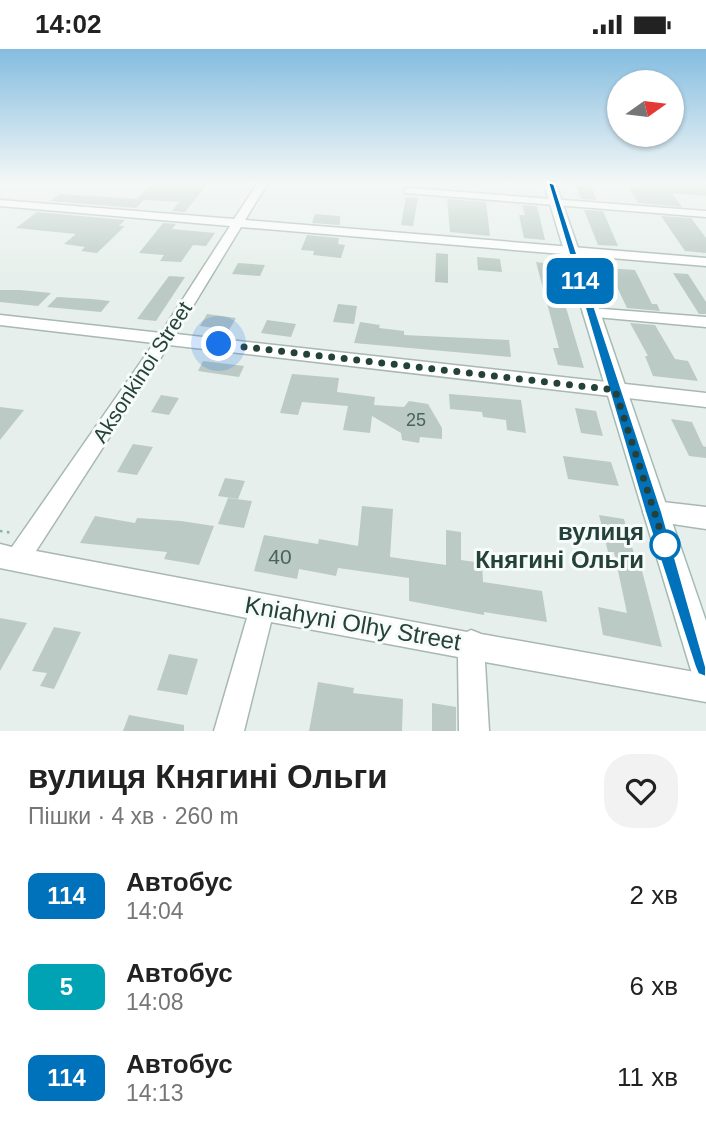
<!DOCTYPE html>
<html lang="uk">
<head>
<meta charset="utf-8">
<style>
  :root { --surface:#fff; --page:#f2f2f2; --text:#222; --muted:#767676 }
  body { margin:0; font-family:Arial,sans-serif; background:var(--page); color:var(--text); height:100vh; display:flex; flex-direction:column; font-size:26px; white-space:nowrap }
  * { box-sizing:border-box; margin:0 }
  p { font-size:23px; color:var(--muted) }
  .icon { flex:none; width:38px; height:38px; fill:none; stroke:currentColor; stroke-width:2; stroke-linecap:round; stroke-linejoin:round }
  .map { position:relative; height:682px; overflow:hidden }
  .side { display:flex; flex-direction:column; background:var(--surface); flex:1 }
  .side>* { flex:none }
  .badge { padding:0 14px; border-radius:10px; font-size:24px; line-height:46px }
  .needle { width:46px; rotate:76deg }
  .controls { position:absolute; left:607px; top:21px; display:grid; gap:14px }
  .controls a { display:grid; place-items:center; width:77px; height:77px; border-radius:50%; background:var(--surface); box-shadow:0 2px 5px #0004; font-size:35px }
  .you { position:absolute; width:35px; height:35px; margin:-18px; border:5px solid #fff; border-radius:50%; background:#1a73e8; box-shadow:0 0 0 10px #1a73e833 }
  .map>.badge { position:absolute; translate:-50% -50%; box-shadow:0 0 0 4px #fff }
  .round { display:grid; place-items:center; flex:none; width:74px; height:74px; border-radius:28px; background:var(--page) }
  .head { display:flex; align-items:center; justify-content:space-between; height:119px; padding:0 28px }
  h1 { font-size:33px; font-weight:800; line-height:52px }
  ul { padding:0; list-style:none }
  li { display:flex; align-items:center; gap:21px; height:91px; padding:0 28px }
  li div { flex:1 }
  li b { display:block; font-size:26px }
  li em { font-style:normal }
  li .badge { min-width:77px; font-weight:700; text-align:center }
  .status { display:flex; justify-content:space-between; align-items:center; height:49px; padding:0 35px; background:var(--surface); direction:ltr }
  .status svg { height:19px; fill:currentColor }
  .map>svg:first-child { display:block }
</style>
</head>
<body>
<div class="status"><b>14:02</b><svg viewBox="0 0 49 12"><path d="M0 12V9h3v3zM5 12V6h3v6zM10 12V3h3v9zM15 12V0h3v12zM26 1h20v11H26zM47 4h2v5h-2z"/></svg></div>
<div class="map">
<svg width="706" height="682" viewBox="0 0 706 682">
  <rect width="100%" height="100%" fill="#e6efeb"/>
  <path fill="#bbcac4" d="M151 135H207L185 163 172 162 179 153 144 151 136 159 50 152 60 145 137 150Z
    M645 135H665L669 140V135H706V147L672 144 682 158 638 154 628 138H648Z
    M575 136 591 137 597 151 581 150Z
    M406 148 418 149 413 177 401 176Z
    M447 150 486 153 490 187 450 183Z
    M522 156 537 157 545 191 524 189 519 166H525Z
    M584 161 603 162 618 197 598 196Z
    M37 163 125 171 119 177H125L97 204 81 202 85 198 64 195 76 185 16 179Z
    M315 165 340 167V176L312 174Z
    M661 167 691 169 706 189V204L685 202Z
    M163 174 176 175 172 180 215 184 206 197 193 196 181 213 160 212 164 206 139 204Z
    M307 186 339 189 338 195 345 196 341 209 313 206 314 202 301 201Z
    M436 204 448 205V234L435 233Z
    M477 208 500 210 502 223 478 221Z
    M536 213 553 215 584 319 558 316 553 299H559Z
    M238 214 265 216 260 227 232 225Z
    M608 219 635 221 652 255H657L660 262 627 259Z
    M673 224 688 225 706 253V265H699Z
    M169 227 185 228 156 272 137 270Z
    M0 241H20L51 244 38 257 0 253Z
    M57 248 92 250 110 252 101 263 47 258Z
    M338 255 357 257 354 275 333 273Z
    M207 265 236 269 229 281 200 277Z
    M267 271 296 275 291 288 261 284Z
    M360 273 380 276 379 279 404 282V286L509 291 511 308 354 294Z
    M630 274 655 276 675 310 688 312 698 332 653 327 645 307H648Z
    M203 312 244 317 239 328 198 322Z
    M292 325 339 329 337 343 375 348 374 356 404 358 409 352 428 355 442 379V390L420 388 419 394 402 391 401 384 372 367 370 384 343 381 348 357 302 353 298 366 280 364Z
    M449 345 521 351 526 384 507 381 506 371 483 368 482 363 450 360Z
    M161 346 179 349 169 366 151 363Z
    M0 358 24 361 0 391Z
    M575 359 596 362 603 387 581 384Z
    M671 370 692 373 703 397 706 398V409L689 407Z
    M133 395 153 398 137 426 117 423Z
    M563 407 611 413 619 437 568 430Z
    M225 429 245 432 238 450 218 447Z
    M228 449 252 452 244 479 218 475Z
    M362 457 393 460 390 508 446 516V481L461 483V511L482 514 483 533 542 542 547 573 484 563V566L409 552V529L338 519 336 527 299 520 297 530 254 522 264 486 318 495 319 490 358 497Z
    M599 466 624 470 639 522H642L662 598 603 586 598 558 627 564 614 503H608Z
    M95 467 135 474 137 469 181 472 214 477 199 516 164 510 167 503 80 494Z
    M0 569 27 574 0 622Z
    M54 578 81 583 54 640 40 637 47 624 32 622Z
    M169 605 198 610 187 646 157 641Z
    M318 633 354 639 353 644 403 650 402 682H309Z
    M432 654 456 658V682H432Z
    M129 666 184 676V682H123Z"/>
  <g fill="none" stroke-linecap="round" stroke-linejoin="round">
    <g stroke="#a8b8b2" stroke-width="3">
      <path id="street" d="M257 135H267L245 171 706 209V217L241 178 176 285 706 344V358L169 296 36 502 467 583 471 581 481 585 706 625V653L485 613 489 682H459L458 608 271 573 244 682H214L247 569 0 519V495L12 498 154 294 0 276V266L161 284 230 177 0 157V151L234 170Z
        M409 139 706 162V168L405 144V140Z
        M590 259 706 268V278L585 267 583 264 585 261Z
        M654 452 706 458V480L646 471 643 463 646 455Z"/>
    </g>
    <g stroke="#a4bbb3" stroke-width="3">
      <path id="secondary" d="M544 135H556L706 572V634L694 630 690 618Z"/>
    </g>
    <path stroke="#86b3a5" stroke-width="2.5" stroke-dasharray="2.5 4.5" stroke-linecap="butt" d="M0 482 13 484"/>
    <use href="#street" fill="#fff" fill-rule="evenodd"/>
    <use href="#secondary" fill="#fff" fill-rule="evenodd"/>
  </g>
  <linearGradient id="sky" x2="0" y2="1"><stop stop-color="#84bce0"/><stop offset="0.58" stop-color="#f4f8f6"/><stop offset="1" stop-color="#f4f8f6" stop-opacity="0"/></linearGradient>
  <rect width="706" height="231" fill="url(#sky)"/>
  <path fill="#0072bc" stroke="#fff" stroke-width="2" d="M548 133 554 135 662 463 706 618V628L698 625 695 618 645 463Z"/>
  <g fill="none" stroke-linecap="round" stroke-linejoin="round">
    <path stroke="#24423a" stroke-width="7" stroke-dasharray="0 12.6" d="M219 295 615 341 665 496"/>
  </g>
  <circle fill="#fff" stroke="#0072bc" stroke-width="3.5" cx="665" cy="496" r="14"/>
  <g text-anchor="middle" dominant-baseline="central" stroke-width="6" stroke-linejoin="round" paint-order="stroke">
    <g font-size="18" fill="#4a645c">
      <text x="416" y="371">25</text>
    </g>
    <g font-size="21" fill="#24423a" stroke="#f7fbf9">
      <text transform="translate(142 323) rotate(-57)">Aksonkinoi Street</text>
    </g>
    <g font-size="21" fill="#4a645c">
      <text x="280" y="507">40</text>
    </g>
    <g font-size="24" font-weight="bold" fill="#24423a" stroke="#f7fbf9" text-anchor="end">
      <text x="644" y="482">вулиця<tspan x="644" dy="28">Княгині Ольги</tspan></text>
    </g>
    <g font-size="24" fill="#24423a" stroke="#f7fbf9">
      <text transform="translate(353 574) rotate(10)">Kniahyni Olhy Street</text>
    </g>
  </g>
</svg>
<div class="controls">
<a><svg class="needle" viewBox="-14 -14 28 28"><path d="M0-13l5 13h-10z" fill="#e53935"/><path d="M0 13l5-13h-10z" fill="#767676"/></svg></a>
</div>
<div class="you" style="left:219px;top:295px"></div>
<b class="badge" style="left:580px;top:232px;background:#0072bc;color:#fff">114</b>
</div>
<section class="side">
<div class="head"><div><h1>вулиця Княгині Ольги</h1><p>Пішки · 4 хв · 260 m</p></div><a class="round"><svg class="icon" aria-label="heart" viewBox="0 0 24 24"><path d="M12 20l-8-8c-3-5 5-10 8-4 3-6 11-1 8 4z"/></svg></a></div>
<ul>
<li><span class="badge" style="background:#0072bc;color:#fff">114</span><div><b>Автобус</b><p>14:04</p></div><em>2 хв</em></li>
<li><span class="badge" style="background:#00a3b4;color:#fff">5</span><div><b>Автобус</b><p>14:08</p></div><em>6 хв</em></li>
<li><span class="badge" style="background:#0072bc;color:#fff">114</span><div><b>Автобус</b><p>14:13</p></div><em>11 хв</em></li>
</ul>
</section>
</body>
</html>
